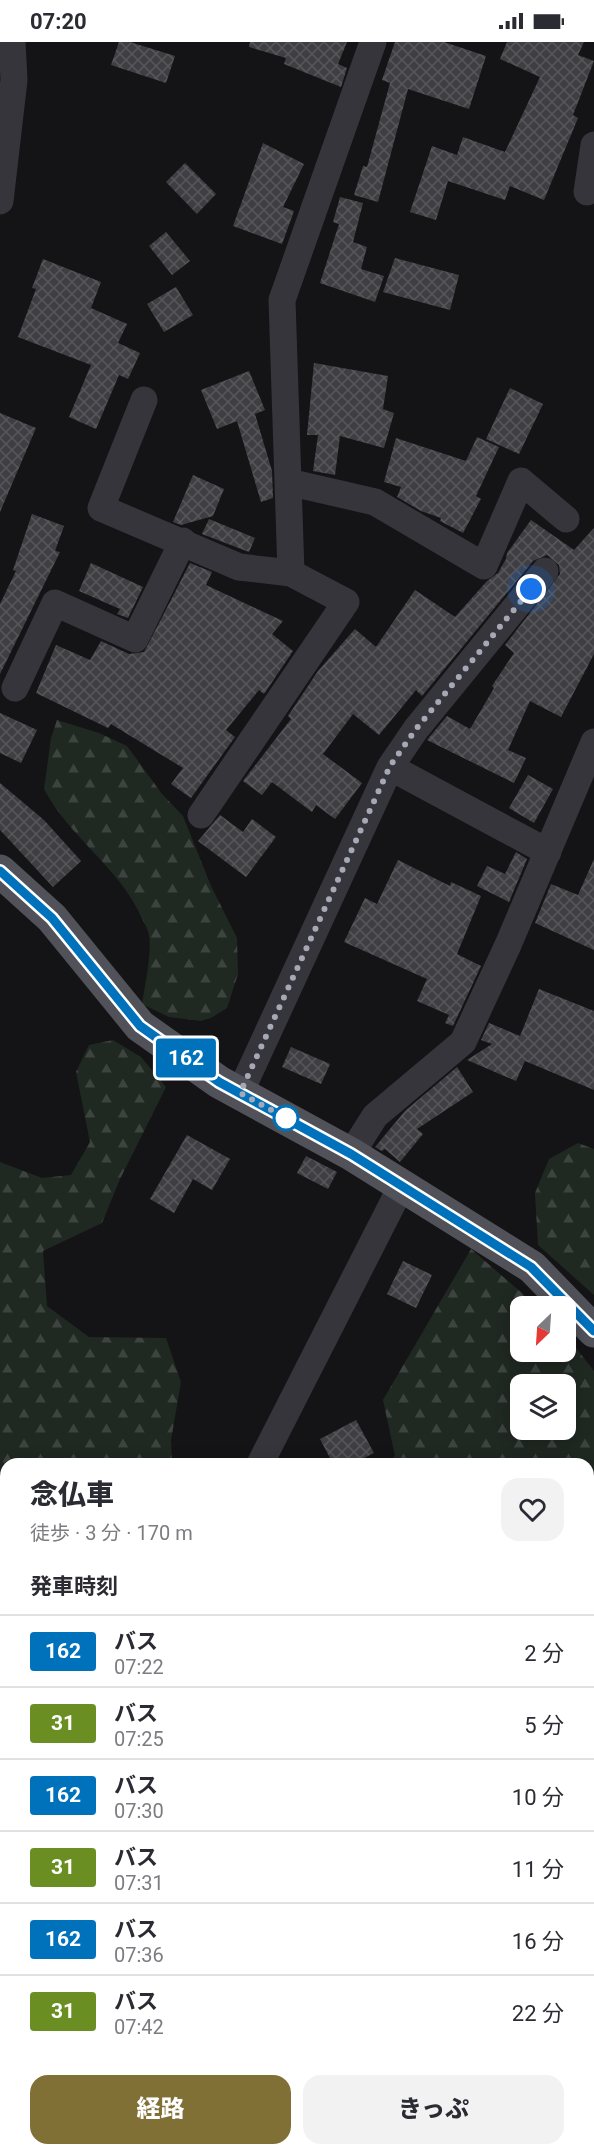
<!DOCTYPE html>
<html lang="ja">
<head>
<meta charset="utf-8">
<style>
  :root { --surface:#fff; --page:#f2f2f3; --text:#2b2b33; --muted:#7c7c81; --line:#e1e1e2; --accent:#817035 }
  body { margin:0; font-family:Roboto,"Noto Sans JP",sans-serif; background:var(--page); color:var(--text); height:100vh; display:flex; flex-direction:column; font-size:22px; white-space:nowrap }
  * { box-sizing:border-box; margin:0 }
  p { font-size:20px; color:var(--muted) }
  .icon { flex:none; width:33px; height:33px; fill:none; stroke:currentColor; stroke-width:2; stroke-linecap:round; stroke-linejoin:round }
  .map { position:relative; flex:1; overflow:hidden }
  .details { position:absolute; left:0px; top:1416px; width:594px; height:698px; display:flex; flex-direction:column; background:var(--surface); border-radius:18px 18px 0 0; box-shadow:0 3px 15px #0003 }
  .details>* { flex:none }
  .badge { padding:0 12px; border-radius:4px; font-size:21px; line-height:39px }
  .needle { width:39px; rotate:205deg }
  .controls { position:absolute; left:510px; top:1254px; display:grid; gap:12px }
  .controls a { display:grid; place-items:center; width:66px; height:66px; border-radius:12px; background:var(--surface); box-shadow:0 3px 15px #0003; font-size:30px }
  .you { position:absolute; width:30px; height:30px; margin:-15px; border:4px solid #fff; border-radius:50%; background:#1a73e8; box-shadow:0 0 0 9px #1a73e833 }
  .map>.badge { position:absolute; translate:-50% -50%; box-shadow:0 0 0 3px #fff }
  h2 { padding:0 30px; font-size:22px; line-height:54px }
  .round { display:grid; place-items:center; flex:none; width:63px; height:63px; border-radius:18px; background:var(--page) }
  .overview { display:flex; align-items:center; justify-content:space-between; height:102px; padding:0 30px }
  h1 { font-size:28px; font-weight:800; line-height:45px }
  .primary-button { display:flex; gap:12px; margin-top:auto; padding:12px 30px }
  .primary-button a { flex:1; height:69px; border-radius:18px; background:var(--accent); color:#fff; font-size:24px; font-weight:800; line-height:69px; text-align:center }
  .primary-button a+a { background:var(--page); color:var(--text) }
  ul { padding:0; list-style:none }
  li { display:flex; align-items:center; gap:18px; height:72px; padding:0 30px; border-top:2px solid var(--line) }
  li div { flex:1 }
  li b { display:block; font-size:22px }
  li em { font-style:normal }
  li .badge { min-width:66px; font-weight:700; text-align:center }
  .status { display:flex; justify-content:space-between; align-items:center; height:42px; padding:0 30px; background:var(--surface); direction:ltr }
  .status svg { height:16px; fill:currentColor }
  .map>svg:first-child { display:block }
</style>
</head>
<body>
<div class="status"><b>07:20</b><svg viewBox="0 0 49 12"><path d="M0 12V9h3v3zM5 12V6h3v6zM10 12V3h3v9zM15 12V0h3v12zM26 1h20v11H26zM47 4h2v5h-2z"/></svg></div>
<div class="map">
<svg width="594" height="2113" viewBox="0 0 594 2113">
  <defs>
    <pattern id="forest-firs" width="22" height="20" patternUnits="userSpaceOnUse" patternTransform="scale(1.5)"><rect width="22" height="20" fill="#202822"/><path d="M5 1l3.5 6h-7zM16 11l3.5 6h-7z" fill="#3d4440"/></pattern>
    <pattern id="building-cross-hatch" width="8" height="8" patternUnits="userSpaceOnUse" patternTransform="scale(1.5)"><rect width="8" height="8" fill="#3f3e43"/><path d="M0 0l8 8M0 8l8-8" fill="none" stroke="#58575c"/></pattern>
  </defs>
  <rect width="100%" height="100%" fill="#141416"/>
  <path fill="url(#forest-firs)" fill-rule="evenodd" d="M57 678 99 691 127 704 162 752 183 774 211 844 237 896 238 932 227 966 211 976 201 979 169 975 142 962C145 943 152 911 149 893 148 887 144 881 142 876 119 825 69 795 44 747L51 696Z
    M113 998 141 1015 166 1045 120 1137 102 1181 43 1209 47 1264 89 1295 166 1296 181 1340 171 1398 172 1422H6V1840H0V1120L42 1136 71 1133 90 1100 76 1030 89 1003Z
    M578 1101 594 1107V1253L538 1203 535 1151 549 1117Z
    M471 1207 537 1264H520V1310H566V1293L594 1329V1578L588 1579V1422H385L395 1414 383 1358ZM520 1342H566V1388H520Z
    M588 1597 594 1622V1738L588 1739Z
    M588 1920 594 1921V2113H492L493 2108H588Z
    M0 1962H6V2108H157L162 2113H0Z"/>
  <path fill="url(#building-cross-hatch)" d="M119 0H130L175 14 166 41 111 23Z
    M250 0H347L338 22 347 26 341 45 284 22 286 16 249 5Z
    M395 0H444L486 14 469 67 408 47 378 160 354 153 363 124 367 125 390 41 382 38Z
    M507 0H584L578 13 594 19 573 73 578 76 544 158 510 144 505 158 448 139 436 178 410 170 432 104 457 113 463 95 505 110 540 35 500 17Z
    M263 101 304 122 283 165 294 169 282 202 233 184Z
    M185 121 216 152 197 172 166 140Z
    M340 155 363 161 353 200 367 205 361 227 384 234 375 260 320 241 339 182 333 180Z
    M166 190 190 219 172 233 149 204Z
    M395 216 459 233 450 268 383 250Z
    M43 217 101 240 91 266 127 282 118 301 140 311 128 337 119 333 96 387 69 375 91 323 18 295 36 247 32 246Z
    M176 245 193 273 164 290 147 262Z
    M314 321 388 334 383 367 394 371 384 406 340 394 335 433 313 429 318 393H307Z
    M249 329 265 368 255 372 272 429 273 456 261 460 237 379 217 387 201 348Z
    M510 346 543 362 519 412 486 397Z
    M0 371 36 386 0 470Z
    M477 395 499 405 476 454 481 457 463 491 440 479 441 476 421 469 397 455 401 445 384 440 396 396 466 419Z
    M193 433 224 447 213 474 181 483 173 480Z
    M32 472 64 484 55 509 60 510 0 632V562L16 529 13 528Z
    M209 477 255 496 249 510 202 492Z
    M531 478 574 508 594 486V612L561 675 530 659 508 708 526 716 514 741 427 698 447 674 470 687 494 646 492 644 514 611 505 603 560 532 559 523 547 513 533 519 422 654 416 648 379 693 353 672 323 712 362 741 335 777 316 763 312 770 272 740 262 753 243 739 291 677 288 674 318 629 355 587 376 605 415 548 455 575 487 539 498 531 506 517 507 511Z
    M91 521 143 545 128 576 117 572 120 567 79 549Z
    M190 521 212 530 206 543 283 579 272 592 293 609 264 652 259 648 226 688 235 695 191 756 171 742 183 726 111 682 108 686 36 651 56 603 90 618 101 599 129 612 144 610Z
    M0 671 37 688 21 721 0 711Z
    M528 733 553 747 534 781 509 766Z
    M0 741 44 778 81 819 53 845 0 788Z
    M220 773 243 790 252 777 276 795 246 835 198 799Z
    M516 810 527 817 509 860 477 844 487 824 505 832Z
    M594 817V908L535 881 551 842 578 853Z
    M398 818 450 844 451 840 481 854 457 912 481 924 453 984 445 981 449 973 417 959 427 937 344 900 365 856 377 862Z
    M539 947 594 969V1048L525 1019 516 1039 467 1018 492 1002 481 998 489 981 520 994Z
    M291 1005 330 1022 321 1042 282 1025Z
    M457 1025 473 1050 417 1087 423 1092 400 1120 385 1107 382 1109 375 1105 405 1069Z
    M187 1093 230 1117 212 1148 193 1137 174 1171 150 1157Z
    M306 1114 337 1130 328 1147 297 1131Z
    M403 1219 432 1233 416 1266 387 1252Z
    M356 1378 374 1411 352 1422H333L320 1397Z"/>
  <g fill="none" stroke-linecap="round" stroke-linejoin="round">
    <path stroke="#35353b" stroke-width="27" d="M587 150 594 103
      M0 159 14 38 12 0
      M144 358 101 466 239 525 291 531
      M288 440 375 460 484 524 521 439 566 477
      M15 646 55 561 135 597 183 499
      M390 725 416 687 545 529
      M201 773 346 560 291 531 282 258 373 0
      M240 1051 390 725 548 810
      M351 1112 375 1074 463 1000 508 903 594 700
      M260 1422 402 1143
      M0 1931H6
      M304 2108 324 2113
      M408 2113 409 2108"/>
    <path stroke="#515259" stroke-width="33" d="M0 829 52 876 140 984 219 1040 351 1112 532 1225 594 1289"/>
    <path stroke="#62636b" stroke-width="33" d="M588 1793H594
      M0 1880H6"/>
  </g>
  <g fill="none" stroke-linecap="round" stroke-linejoin="round">
    <g stroke="#fff" stroke-width="14">
      <path id="line" d="M0 829 52 876 140 984 219 1040 351 1112 531 1225 594 1289"/>
    </g>
    <use href="#line" stroke="#0072bc" stroke-width="9"/>
    <path stroke="#a6a9b5" stroke-width="6" stroke-dasharray="0 10.8" d="M286 1076 288 1077 240 1051 370 768 390 724 416 687 531 547"/>
  </g>
  <circle fill="#fff" stroke="#0072bc" stroke-width="3" cx="286" cy="1076" r="12"/>
</svg>
<div class="controls">
<a><svg class="needle" viewBox="-14 -14 28 28"><path d="M0-13l5 13h-10z" fill="#e53935"/><path d="M0 13l5-13h-10z" fill="#7c7c81"/></svg></a>
<a><svg class="icon" aria-label="layers" viewBox="0 0 24 24"><path d="M12 4l9 5-9 5-9-5zM3 14l9 5 9-5"/></svg></a>
</div>
<div class="you" style="left:531px;top:547px"></div>
<b class="badge" style="left:186px;top:1016px;background:#0072bc;color:#fff">162</b>
<section class="details">
<div class="overview"><div><h1>念仏車</h1><p>徒歩 · 3 分 · 170 m</p></div><a class="round"><svg class="icon" aria-label="heart" viewBox="0 0 24 24"><path d="M12 20l-8-8c-3-5 5-10 8-4 3-6 11-1 8 4z"/></svg></a></div>
<h2>発車時刻</h2>
<ul>
<li><span class="badge" style="background:#0072bc;color:#fff">162</span><div><b>バス</b><p>07:22</p></div><em>2 分</em></li>
<li><span class="badge" style="background:#6b8e23;color:#fff">31</span><div><b>バス</b><p>07:25</p></div><em>5 分</em></li>
<li><span class="badge" style="background:#0072bc;color:#fff">162</span><div><b>バス</b><p>07:30</p></div><em>10 分</em></li>
<li><span class="badge" style="background:#6b8e23;color:#fff">31</span><div><b>バス</b><p>07:31</p></div><em>11 分</em></li>
<li><span class="badge" style="background:#0072bc;color:#fff">162</span><div><b>バス</b><p>07:36</p></div><em>16 分</em></li>
<li><span class="badge" style="background:#6b8e23;color:#fff">31</span><div><b>バス</b><p>07:42</p></div><em>22 分</em></li>
</ul>
<div class="primary-button"><a>経路</a><a>きっぷ</a></div>
</section>
</div>
</body>
</html>
